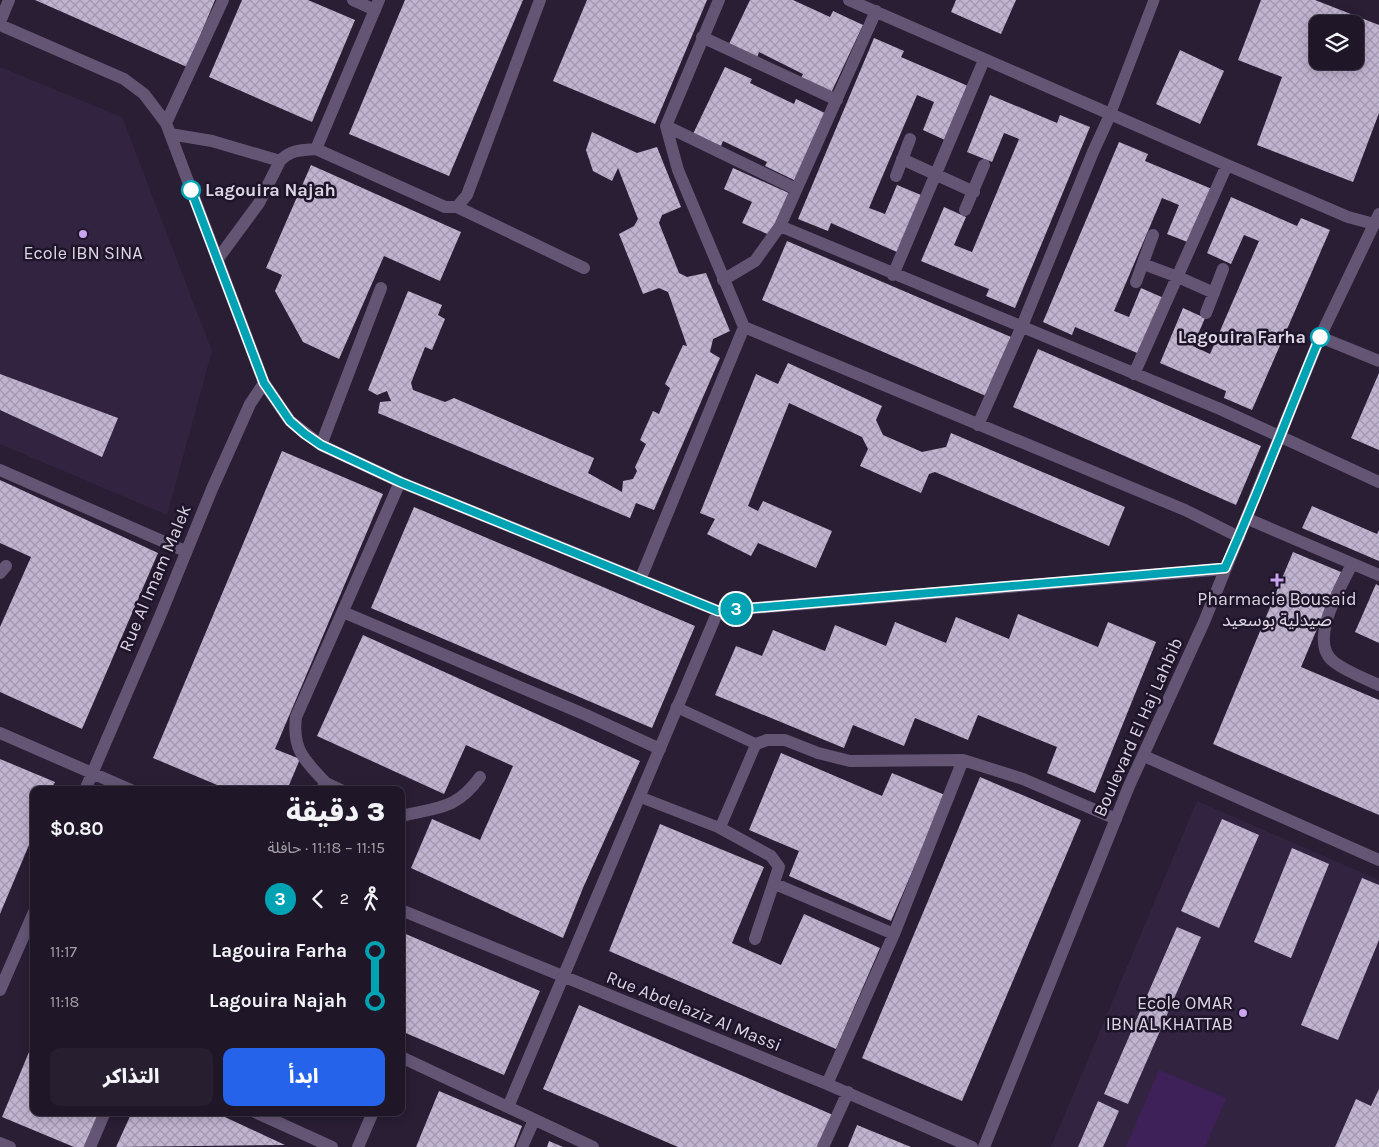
<!DOCTYPE html>
<html lang="ar">
<head>
<meta charset="utf-8">
<style>
  :root { --surface:#1f1627; --page:#271f2f; --text:#f1f3f6; --muted:#a19fa7; --line:#3c3544; --accent:#2563eb }
  body { margin:0; font-family:Karla,"Noto Sans Arabic",sans-serif; background:var(--page); color:var(--text); direction:rtl; height:100vh; display:flex; flex-direction:column; font-size:19px; white-space:nowrap }
  * { box-sizing:border-box; margin:0 }
  p { font-size:16px; color:var(--muted) }
  .icon { flex:none; width:28px; height:28px; fill:none; stroke:currentColor; stroke-width:2; stroke-linecap:round; stroke-linejoin:round }
  .map { position:relative; flex:1; overflow:hidden; direction:ltr }
  .drawer { position:absolute; left:30px; top:786px; width:375px; height:330px; display:flex; flex-direction:column; background:var(--surface); border-radius:10px; box-shadow:0 2px 12px #0003,0 0 0 1px var(--line); direction:rtl }
  .drawer>* { flex:none }
  .badge { padding:0 10px; border-radius:16px; font-size:18px; line-height:32px }
  .buttons { position:absolute; left:1309px; top:15px; display:grid; gap:10px }
  .buttons a { display:grid; place-items:center; width:55px; height:55px; border-radius:10px; background:var(--surface); box-shadow:0 2px 12px #0003,0 0 0 1px var(--line); font-size:25px }
  .map>.badge { position:absolute; translate:-50% -50%; box-shadow:0 0 0 2px #fff }
  .legs { display:flex; align-items:center; gap:8px; height:55px; padding:0 20px; font-size:16px }
  .legs p { margin-inline-start:auto }
  .summary { display:flex; align-items:center; justify-content:space-between; height:85px; padding:0 20px }
  h1 { font-size:28px; font-weight:800; line-height:38px }
  .primary-button { display:flex; gap:10px; margin-top:auto; padding:10px 20px }
  .primary-button a { flex:1; height:58px; border-radius:10px; background:var(--accent); color:#fff; font-size:20px; font-weight:800; line-height:58px; text-align:center }
  .primary-button a+a { background:var(--page); color:var(--text) }
  ul { padding:0 20px; list-style:none }
  li { display:flex; align-items:center; gap:18px; height:50px; font-size:19px }
  li i { display:grid; place-items:center; width:8px; height:100%; margin:0 6px; background:currentColor }
  li i::after { content:''; width:12px; height:12px; margin:-6px; border:4px solid; border-radius:50%; background:var(--surface) }
  li p { margin-inline-start:auto }
  li:first-child i { background:linear-gradient(#0000 50%,currentColor 0) }
  li:last-child i { background:linear-gradient(currentColor 50%,#0000 0) }
  .map>svg:first-child { display:block }
</style>
</head>
<body>
<div class="map">
<svg width="1379" height="1147" viewBox="0 0 1379 1147">
  <defs>
    <pattern id="building-cross-hatch" width="8" height="8" patternUnits="userSpaceOnUse" patternTransform="scale(1.25)"><rect width="8" height="8" fill="#c1b4d1"/><path d="M0 0l8 8M0 8l8-8" fill="none" stroke="#a197ae"/></pattern>
  </defs>
  <rect width="100%" height="100%" fill="#291e34"/>
  <path fill="#322440" d="M0 67 122 117 212 351 167 515 0 444Z
    M1197 801 1379 880V1147H1051Z"/>
  <path fill="#3f215a" d="M1159 1070 1226 1098 1205 1147H1126Z"/>
  <path fill="url(#building-cross-hatch)" fill-rule="evenodd" d="M35 0H215L187 67Z
    M242 0H308L355 20 312 122 209 77Z
    M405 0H523L449 176 349 134Z
    M587 0H707L655 124 553 81Z
    M750 0H793L830 17 833 11 863 25 831 93 801 78 803 74 759 52 756 60 728 46Z
    M956 0H1016L1001 34 951 12Z
    M1261 0H1315L1379 25V113L1353 182 1257 145 1282 77 1238 60ZM1318 24H1355V61H1318Z
    M874 38 904 51 901 57 968 86 945 140 923 130 934 102 917 95 869 208 885 214 897 185 921 195 897 252 831 223 828 231 798 219Z
    M1180 50 1224 71 1200 124 1156 104Z
    M725 67 752 79 750 83 794 104 796 99 827 114 796 181 765 166 767 162 723 141 721 146 693 134Z
    M990 95 1057 123 1060 115 1090 127 1015 308 986 296 989 289 921 261 944 207 966 217 954 245 972 252 1019 139 1004 133 992 162 967 152Z
    M592 132 637 153 657 147 681 207 662 215 659 223 679 273 687 277 706 273 730 331 713 339 710 352 720 358 654 510 636 503 630 518 378 413 380 402 391 401 387 391 377 395 368 390 408 291 442 305 438 315 445 319 432 350 425 347 411 383 413 390 445 402 454 398 594 458 588 473 622 492 623 481 633 479 637 471 635 467 646 444 640 440 653 411 659 414 670 388 665 384 683 345 687 346 668 292 659 288 643 294 619 234 634 226 638 219 618 168 612 181 593 171 586 150Z
    M1119 142 1148 154 1145 161 1212 189 1190 243 1167 234 1179 205 1162 198 1114 311 1129 317 1141 288 1166 299 1142 355 1075 327 1072 335 1043 322Z
    M311 165 461 232 440 281 384 256 339 359 303 342 275 291 282 275 266 268Z
    M733 168 791 194 772 236 742 223 752 202 724 189Z
    M1231 197 1297 226 1301 218 1330 230 1252 410 1224 398 1226 391 1160 363 1183 308 1205 318 1193 346 1210 354 1249 264 1259 241 1244 235 1231 264 1207 253Z
    M787 241 1011 337 986 396 762 300Z
    M1038 349 1261 446 1236 505 1013 407Z
    M788 363 882 406 876 420 883 435 922 452 946 447 951 433 1125 507 1109 546 935 472 929 474 921 493 860 466 868 449 862 437 789 403 748 506 758 511 763 501 832 531 816 568 758 543 751 556 707 534 715 519 700 513 756 374 778 384Z
    M1379 373V450L1351 438Z
    M0 374 118 418 102 457 0 410Z
    M282 451 383 494 275 749 300 759 287 790H229L153 758Z
    M0 480 158 553 82 729 0 692V627L31 557 0 543Z
    M1312 506 1377 534 1379 530V561L1302 528Z
    M414 507 695 626 652 728 371 608Z
    M1293 552 1341 572 1301 667 1379 700V815L1213 744Z
    M1376 584 1379 586V643L1355 632Z
    M1018 614 1098 647 1108 622 1156 642 1095 793 1047 773 1057 747 978 715 968 740 915 718 904 746 853 725 844 748 715 695 736 646 762 656 773 630 825 651 835 625 886 646 895 622 946 643 956 617 1009 639Z
    M363 635 640 761 583 888 563 938 411 868 432 819 480 840 513 766 466 745 444 794 317 736Z
    M781 753 882 796 892 773 945 795 891 921 789 876 799 851 749 830Z
    M0 759 55 782 51 790H34V833L0 914Z
    M980 777 1081 820 962 1101 862 1058Z
    M1222 819 1259 835 1219 928 1181 911Z
    M660 824 764 867 732 943 781 965 804 914 880 948 836 1049 609 951Z
    M1292 848 1329 864 1291 958 1254 942Z
    M1362 878 1379 885V940L1338 1040 1301 1025Z
    M1177 927 1201 937 1128 1104 1104 1094Z
    M401 932 540 991 504 1075 401 1031Z
    M579 1005 833 1115 820 1147H678L543 1089Z
    M34 1040V1112H102L87 1147H74L2 1117Z
    M1379 1089V1147H1335L1356 1099 1371 1106Z
    M439 1091 522 1126 514 1147H416Z
    M1098 1101 1119 1111 1103 1147H1078Z
    M132 1112H214L285 1145 116 1147Z
    M857 1125 911 1147H848Z
    M549 1141 563 1147H547Z"/>
  <g fill="none" stroke-linecap="round" stroke-linejoin="round">
    <path stroke="#645575" stroke-width="11" d="M1110 115 1154 0
      M321 790 325 782 342 790
      M640 797 720 828 756 744 676 707"/>
    <path stroke="#645575" stroke-width="12" d="M353 0 375 10
      M849 0 1227 165 1348 217 1374 224
      M876 11 780 226 1220 409 1379 482
      M0 22 9 0
      M0 25 124 79 144 94 166 123 264 383 290 421 321 445 400 482 718 611 1225 569
      M702 37 837 100
      M166 123 223 0
      M666 126 796 189
      M170 134 212 141 280 161
      M316 149 445 207H457L467 195 540 0
      M902 159 974 192
      M896 176 910 139
      M457 207 584 268
      M965 210 984 165
      M217 260 259 203 280 161C290 150 301 150 316 149L379 0
      M1143 264 1178 277 1214 293
      M893 275 984 60
      M723 280 755 261 780 226
      M1136 282 1153 235
      M1206 313 1223 269
      M744 327 1185 510 1239 537
      M1320 337 1379 361
      M1134 374 1227 165
      M978 425 1022 326 1093 152 1110 115
      M321 445 381 288
      M0 470 185 551
      M1248 519 1379 575
      M1352 564C1341 587 1307 642 1334 662 1347 672 1364 678 1379 685
      M0 573 6 566
      M640 580 744 327 678 170 666 126 719 0
      M343 612 586 715 660 749
      M0 733 131 790
      M756 744 767 740H785L818 753 850 761 963 760 1023 779 1116 819
      M1144 756 1379 860
      M325 782C304 760 292 749 296 717L400 482
      M85 790 160 616 212 489 250 404 264 383
      M401 816C438 807 456 810 480 777
      M720 828 771 856 779 867 755 939
      M775 884 894 934
      M401 910 827 1084 972 1147
      M0 990 34 912
      M401 1057 593 1147
      M827 1084 894 934 963 760
      M508 1107 718 611
      M255 1112 332 1147
      M0 1143 10 1147
      M90 1147 105 1112
      M358 1147 373 1112
      M522 1147 534 1120
      M823 1147 848 1092"/>
    <path stroke="#645575" stroke-width="12" d="M984 1147 1129 786 1204 622 1320 337 1379 214"/>
  </g>
  <g fill="none" stroke-linecap="round" stroke-linejoin="round">
    <g stroke="#fff" stroke-width="11">
      <path id="line-1" d="M191 190 264 383 290 421 305 434 321 445 400 482 718 611 1225 568C1259 492 1288 414 1320 337"/>
    </g>
    <use href="#line-1" stroke="#00a3b4" stroke-width="8"/>
  </g>
  <g fill="#fff" stroke="#00a3b4" stroke-width="2.5">
    <circle cx="191" cy="190" r="9"/>
    <circle cx="1320" cy="337" r="9"/>
  </g>
  <g fill="#c8a5ee" stroke="#1f152a" stroke-width="2">
    <circle cx="83" cy="234" r="5"/>
    <path d="M1274.5 572.5h5v5h5v5h-5v5h-5v-5h-5v-5h5z"/>
    <circle cx="1243" cy="1013" r="5"/>
  </g>
  <g text-anchor="middle" dominant-baseline="central" stroke-width="5" stroke-linejoin="round" paint-order="stroke">
    <g font-size="18" font-weight="bold" fill="#dcd5e4" stroke="#1f152a" text-anchor="start">
      <text x="205" y="190">Lagouira Najah</text>
      <text x="1306" y="337" text-anchor="end">Lagouira Farha</text>
    </g>
    <g font-size="18" fill="#dcd5e4" stroke="#1f152a">
      <text x="83" y="253">Ecole IBN SINA</text>
      <text x="1277" y="599">Pharmacie Bousaid<tspan x="1277" dy="21">صيدلية بوسعيد</tspan></text>
      <text x="1233" y="1003" text-anchor="end">Ecole OMAR<tspan x="1233" dy="21">IBN AL KHATTAB</tspan></text>
    </g>
    <g font-size="18" fill="#dcd5e4" stroke="#1f152a">
      <text transform="translate(155 578) rotate(-67)">Rue Al Imam Malek</text>
      <text transform="translate(1138 727) rotate(-66)">Boulevard El Haj Lahbib</text>
      <text transform="translate(694 1011) rotate(22)">Rue Abdelaziz Al Massi</text>
    </g>
  </g>
</svg>
<div class="buttons">
<a><svg class="icon" aria-label="layers" viewBox="0 0 24 24"><path d="M12 4l9 5-9 5-9-5zM3 14l9 5 9-5"/></svg></a>
</div>
<b class="badge" style="left:736px;top:609px;background:#00a3b4;color:#fff">3</b>
<section class="drawer">
<div class="summary"><div><h1>3 دقيقة</h1><p>11:15 – 11:18 · حافلة</p></div><b>$0.80</b></div>
<div class="legs"><svg class="icon" aria-label="walk" viewBox="0 0 24 24"><circle cx="13" cy="4" r="2"/><path d="M13 8l-2 6 4 7M11 14l-3 7M7 12l3-4h3l4 4"/></svg>2<svg class="icon" aria-label="back" viewBox="0 0 24 24"><path d="M15 5l-7 7 7 7"/></svg><b class="badge" style="background:#00a3b4;color:#fff">3</b></div>
<ul>
<li><i style="color:#00a3b4"></i><b>Lagouira Farha</b><p>11:17</p></li>
<li><i style="color:#00a3b4"></i><b>Lagouira Najah</b><p>11:18</p></li>
</ul>
<div class="primary-button"><a>ابدأ</a><a>التذاكر</a></div>
</section>
</div>
</body>
</html>
